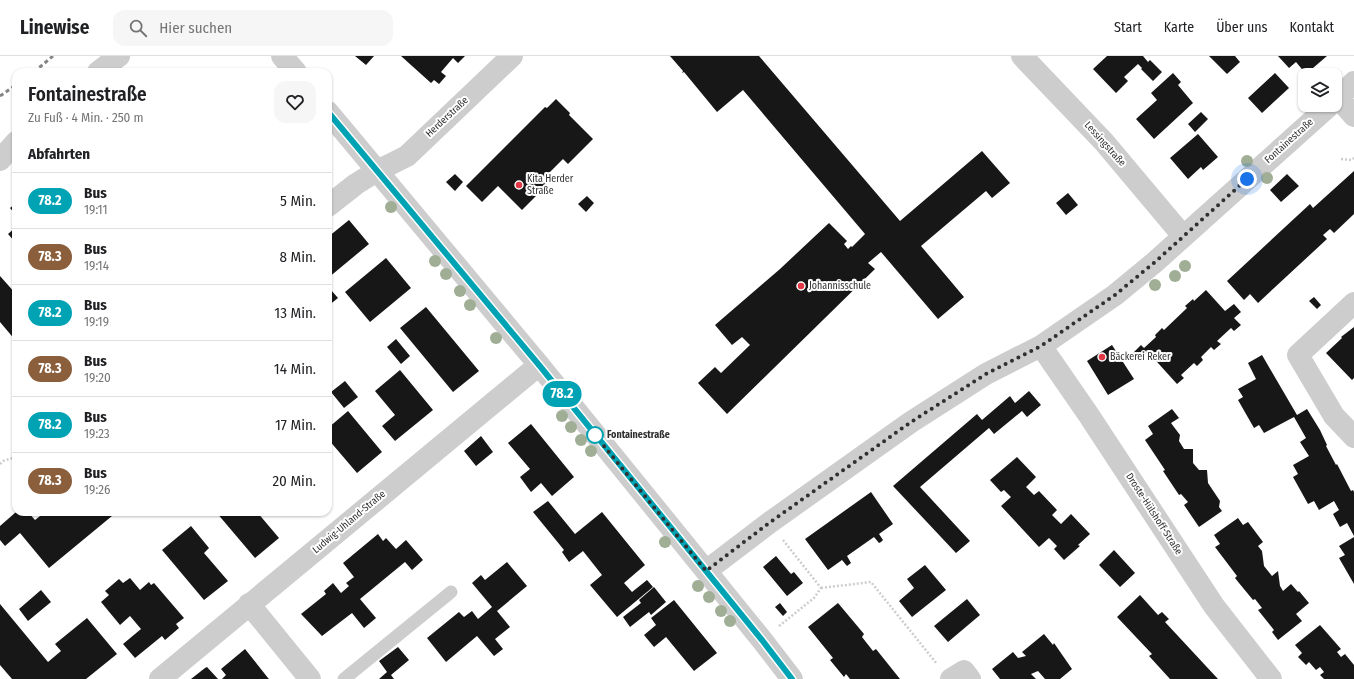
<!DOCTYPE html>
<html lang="de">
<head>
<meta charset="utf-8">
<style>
  :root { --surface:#fff; --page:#f6f6f6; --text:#202124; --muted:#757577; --line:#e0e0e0 }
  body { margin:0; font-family:"Fira Sans Condensed",sans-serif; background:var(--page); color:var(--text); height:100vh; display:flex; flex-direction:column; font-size:15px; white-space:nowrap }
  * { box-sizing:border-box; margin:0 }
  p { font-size:13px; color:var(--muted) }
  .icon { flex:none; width:22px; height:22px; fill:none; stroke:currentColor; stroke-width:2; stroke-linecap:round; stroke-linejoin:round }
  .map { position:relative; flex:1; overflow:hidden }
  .sheet { position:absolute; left:12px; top:12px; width:320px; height:448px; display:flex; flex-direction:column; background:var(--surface); border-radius:12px; box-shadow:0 1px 3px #0004 }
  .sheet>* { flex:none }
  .badge { padding:0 8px; border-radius:13px; font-size:14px; line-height:26px }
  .tools { position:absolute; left:1298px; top:12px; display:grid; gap:8px }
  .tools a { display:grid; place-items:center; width:44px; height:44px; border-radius:8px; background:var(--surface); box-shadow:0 1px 3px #0004; font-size:20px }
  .you { position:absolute; width:20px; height:20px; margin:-10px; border:3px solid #fff; border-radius:50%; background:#1a73e8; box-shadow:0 0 0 6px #1a73e833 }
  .map>.badge { position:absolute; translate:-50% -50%; box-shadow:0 0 0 2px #fff }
  h2 { padding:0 16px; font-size:15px; line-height:36px }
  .round { display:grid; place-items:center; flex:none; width:42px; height:42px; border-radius:12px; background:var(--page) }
  .headline { display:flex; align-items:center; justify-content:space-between; height:68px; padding:0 16px }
  h1 { font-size:19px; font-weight:600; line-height:30px }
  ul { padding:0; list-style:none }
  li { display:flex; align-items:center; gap:12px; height:56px; padding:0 16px; border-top:1px solid var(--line) }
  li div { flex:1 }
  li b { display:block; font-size:15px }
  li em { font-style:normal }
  li .badge { min-width:44px; font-weight:700; text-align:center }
  header { display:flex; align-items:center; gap:24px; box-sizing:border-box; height:56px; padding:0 20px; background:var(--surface); border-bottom:1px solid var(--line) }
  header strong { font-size:19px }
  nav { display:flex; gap:22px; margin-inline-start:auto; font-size:14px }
  .search { width:280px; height:36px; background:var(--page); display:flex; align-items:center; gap:10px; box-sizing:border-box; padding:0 14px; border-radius:12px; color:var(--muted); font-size:15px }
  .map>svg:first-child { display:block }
</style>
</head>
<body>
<header>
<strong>Linewise</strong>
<div class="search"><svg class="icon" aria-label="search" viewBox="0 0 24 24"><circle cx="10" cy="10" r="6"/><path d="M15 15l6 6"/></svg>Hier suchen</div>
<nav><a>Start</a><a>Karte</a><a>Über uns</a><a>Kontakt</a></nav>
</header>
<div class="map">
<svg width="1354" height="623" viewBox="0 0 1354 623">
  <rect width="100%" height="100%" fill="#fff"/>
  <path fill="#171717" d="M355 0H374L366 9Z
    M401 0H465L458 7 453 2 441 16 446 20 439 28 434 24 431 27Z
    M670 0H759L900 165 982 95 1010 127 992 142 986 135 921 190 964 241 938 263 881 196 868 207 875 213 727 358 698 327 715 311 721 317 750 289 742 281 732 289 715 269 780 213 829 167 847 185 844 188 848 193 851 190 852 191 865 178 743 34 717 56 684 16 682 17 683 15Z
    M1107 0H1143L1148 6 1150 4 1162 16 1153 25 1141 13 1142 12 1138 8 1124 21 1128 25 1116 37 1093 13Z
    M1209 0H1235L1240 6 1227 18Z
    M1278 0H1327L1306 18 1296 6 1289 12Z
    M1173 17 1181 26 1178 29 1193 47 1154 83 1136 63 1157 44 1151 37Z
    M1275 17 1289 32 1262 57 1248 42Z
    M556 43 570 57 569 59 593 83 568 108 563 103 542 124 547 129 522 154 498 130 482 146 466 130 545 51 547 52Z
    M1201 56 1208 63 1195 76 1188 68Z
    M1198 78 1218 101 1203 114 1201 111 1188 123 1170 102Z
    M1354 115V158L1334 177 1330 173 1323 179 1327 183 1258 247 1250 238 1244 244 1227 225 1310 148 1313 152Z
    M455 118 463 126 455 135 446 126Z
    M1287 118 1299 130 1281 146 1270 134Z
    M1068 137 1078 149 1066 159 1056 147Z
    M587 140 594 147 586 156 578 148Z
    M16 147V159L10 152Z
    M349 164 369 188 328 222V181Z
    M16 171V187L8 178Z
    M386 202 411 232 370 266 345 236Z
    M0 220 16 238V285L0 266Z
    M331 234 338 242 328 250V237Z
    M1206 234 1225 255 1234 248 1241 256 1234 262 1241 269 1234 275 1231 272 1217 285 1221 288 1214 294 1211 291 1201 301 1203 304 1197 310 1194 307 1181 319 1184 322 1177 328 1148 296 1139 305 1133 297 1141 289 1144 292 1156 281 1155 279 1162 272 1164 274 1187 252 1185 250 1193 243 1194 245Z
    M1314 241 1321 249 1317 253 1309 245Z
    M426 251 479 315 453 336 400 272Z
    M1354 271V322L1352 324 1326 297 1342 282 1341 281Z
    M396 283 410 300 401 308 387 291Z
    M1112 289 1134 323 1108 339 1087 305Z
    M1262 299 1297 359 1307 353 1320 374 1327 389 1326 390 1336 409 1337 408 1351 435 1353 434 1354 436V480L1347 467 1340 471 1333 458 1339 454 1334 445 1319 454 1314 445 1308 448 1293 421 1298 418 1293 409 1309 400 1300 386 1306 382 1294 361 1264 377 1259 369 1254 372 1238 344 1243 341 1238 333 1256 323 1248 307Z
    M400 314 433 354 395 385 382 370 395 359 375 335Z
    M345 325 358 341 344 352 331 336Z
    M1029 335 1041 349 1027 361 1022 355 994 378 989 372 920 431 970 485 956 497 893 430 977 358 982 364 1010 340 1015 347Z
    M1172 353 1179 362 1171 367 1180 379 1179 385 1184 393H1193V407L1199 414H1207L1208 427 1220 445 1219 451 1222 455 1199 471 1184 449 1188 446 1181 438 1179 439 1163 415 1165 414 1145 384 1153 378 1148 370Z
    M348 355 382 396 357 417 328 383V372Z
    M531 368 574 421 552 440 541 427 531 436 520 421 530 413 508 387Z
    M481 380 493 396 476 410 464 395Z
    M1017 401 1036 421 1026 431 1034 439 1039 435 1057 454 1052 459 1061 468 1071 458 1090 478 1078 489 1080 490 1064 504 1054 493 1057 490 1049 482 1039 491 1001 450 1011 441 1004 434 1001 436 990 424Z
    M871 436 893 468 879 478 883 484 881 486 879 487 874 481 847 500 851 507 847 510 842 504 828 514 805 483Z
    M548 445 575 478 602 456 645 509 624 527 632 536 647 524 653 531 617 561 590 529 602 519 583 495 569 506 562 496 564 494 533 456Z
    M16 456H28L35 464 45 456H108L112 460 49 512 20 477 5 490 0 484V470Z
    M216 456H257L279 482 255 502Z
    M1238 462 1243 469 1248 466 1263 486 1258 490 1262 495 1264 510 1272 520 1278 515 1280 530 1283 535 1291 528 1298 536 1299 535 1309 547 1296 558 1302 565 1278 584 1272 576 1274 574 1258 554 1262 552 1255 543 1253 544 1239 527 1235 522 1237 520 1215 491 1220 488 1214 479Z
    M191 470 209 492 204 497 228 525 204 544 162 494Z
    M378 478 383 485 386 482 396 493 406 484 423 504 412 514 405 506 360 543 376 562 364 572 352 557 322 580 301 558 326 538 324 535 333 527 341 537 349 530 346 527 354 521 343 507Z
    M1354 481V528L1339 502 1345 499 1339 490Z
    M1114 494 1135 517 1120 531 1099 509Z
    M776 500 791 518 794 516 803 527 787 540 763 511Z
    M507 506 527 530 497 555 510 571 495 583 503 593 494 600 477 580 446 606 427 582 459 556 464 561 472 555 478 563 492 551 472 527 481 519 485 524Z
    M925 509 946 534 912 561 899 545 914 532 907 523Z
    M130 522 140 534 149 526 151 529 154 527 184 562 176 568 179 572 165 584 162 580 135 602 123 588 141 573 130 560 120 569 101 546 109 539 105 535 119 523 123 527Z
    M654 531 666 546 651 559 649 556 630 571 623 561 641 547 639 544Z
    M41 534 51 546 28 565 19 553Z
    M1140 539 1158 559 1162 556 1169 563 1165 566 1218 623H1170L1149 600 1152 598 1117 561Z
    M967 543 980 559 948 586 934 570Z
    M674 544 717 597 694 615 666 581 654 591 644 579 656 569 651 562Z
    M780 547 787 556 783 560 775 551Z
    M838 547 864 578 862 581 873 595 876 593 900 623H850L846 618 844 621 830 604 833 602 808 571Z
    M0 548 48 606 61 595 55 588 87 562 117 598 86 623H12L0 609Z
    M1320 569 1341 593 1337 596 1341 601 1345 598 1354 609V623H1324L1320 619 1324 616 1320 611 1316 614 1309 606 1306 609 1298 601 1302 597 1295 589Z
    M1044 578 1053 589 1054 587 1072 613 1060 623H1045L1038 615 1031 618 1036 623H1000L992 613 1013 596 1018 602 1026 600 1022 596Z
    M398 591 409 604 391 619 394 623H379L387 616 379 605Z
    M245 593 268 622 269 623H222L226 619 221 613Z
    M207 611 218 623H191L205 612Z"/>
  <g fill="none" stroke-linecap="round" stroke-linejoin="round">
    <path stroke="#cdcdcd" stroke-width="2.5" stroke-dasharray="2 2" stroke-linecap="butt" d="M1341 103 1351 104 1354 102
      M0 408 3 405 16 401
      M783 484 821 532
      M821 532 871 526 937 608
      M779 570 814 542 821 532"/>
    <path stroke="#cdcdcd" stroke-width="13" d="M344 623 451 536"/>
    <path stroke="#cdcdcd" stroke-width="22" d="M282 0 296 16
      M1022 0 1104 86 1183 180
      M98 16 119 0
      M1338 42 1354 60
      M1335 45 1354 26
      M328 56 539 309 762 584 792 623
      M0 104 16 86
      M328 150 356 128 377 115 407 100 512 0
      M1354 247 1298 299 1334 360 1354 381
      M1041 290 1088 358 1214 550 1271 623
      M706 515 769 467 911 366 986 318 1041 290 1115 239 1155 206 1330 49
      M249 548 310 623
      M160 623 539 309
      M951 623 964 615 970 623"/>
    <path stroke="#858585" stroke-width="3" stroke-dasharray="4 3" stroke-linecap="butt" d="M34 16 53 0
      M0 40 16 29"/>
  </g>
  <g fill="#a0ae95">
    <circle cx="1247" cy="105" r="6"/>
    <circle cx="1267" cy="122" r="6"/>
    <circle cx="391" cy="151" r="6"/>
    <circle cx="435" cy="205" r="6"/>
    <circle cx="1185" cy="210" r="6"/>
    <circle cx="446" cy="218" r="6"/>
    <circle cx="1175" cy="220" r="6"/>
    <circle cx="1155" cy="229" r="6"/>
    <circle cx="460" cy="235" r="6"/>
    <circle cx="470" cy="249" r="6"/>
    <circle cx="496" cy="282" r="6"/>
    <circle cx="562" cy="360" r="6"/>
    <circle cx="571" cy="371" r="6"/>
    <circle cx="581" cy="384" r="6"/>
    <circle cx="591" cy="395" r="6"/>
    <circle cx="665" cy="486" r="6"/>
    <circle cx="698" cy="530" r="6"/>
    <circle cx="709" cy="541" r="6"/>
    <circle cx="721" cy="555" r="6"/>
    <circle cx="730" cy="565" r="6"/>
  </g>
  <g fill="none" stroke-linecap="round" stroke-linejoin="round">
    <g stroke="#fff" stroke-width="9">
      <path id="line" d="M328 56 539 309 762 584 792 623"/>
    </g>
    <use href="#line" stroke="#00a3b4" stroke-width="6"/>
    <path stroke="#303030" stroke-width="4" stroke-dasharray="0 7.2" d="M595 379 706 515 769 467 911 366 986 318 1041 290 1115 239 1155 206 1247 123"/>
  </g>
  <g fill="#e23746" stroke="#fff" stroke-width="1.5">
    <circle cx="519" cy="129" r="4"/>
    <circle cx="801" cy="230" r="4"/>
    <circle cx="1102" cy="301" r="4"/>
  </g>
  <circle fill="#fff" stroke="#00a3b4" stroke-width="2" cx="595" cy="379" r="8"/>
  <g text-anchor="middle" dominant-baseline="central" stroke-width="4" stroke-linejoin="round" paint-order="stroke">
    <g font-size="10" fill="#303030" stroke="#fff">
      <text transform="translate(447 61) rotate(-43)">Herderstraße</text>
      <text transform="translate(1289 85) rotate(-42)">Fontainestraße</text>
      <text transform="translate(1105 88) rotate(48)">Lessingstraße</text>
      <text transform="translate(1154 458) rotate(57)">Droste-Hülshoff-Straße</text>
      <text transform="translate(349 466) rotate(-40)">Ludwig-Uhland-Straße</text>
    </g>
    <g font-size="10" fill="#303030" stroke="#fff" text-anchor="start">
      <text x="527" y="123">Kita Herder<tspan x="527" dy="12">Straße</tspan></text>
      <text x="809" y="230">Johannisschule</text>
      <text x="1110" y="301">Bäckerei Reker</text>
    </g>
    <g font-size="10" font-weight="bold" fill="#303030" stroke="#fff" text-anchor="start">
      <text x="607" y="379">Fontainestraße</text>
    </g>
  </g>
</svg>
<div class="tools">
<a><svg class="icon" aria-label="layers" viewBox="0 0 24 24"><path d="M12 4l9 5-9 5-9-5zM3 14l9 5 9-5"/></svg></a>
</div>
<div class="you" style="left:1247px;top:123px"></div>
<b class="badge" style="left:562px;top:338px;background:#00a3b4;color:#fff">78.2</b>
<section class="sheet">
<div class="headline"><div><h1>Fontainestraße</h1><p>Zu Fuß · 4 Min. · 250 m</p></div><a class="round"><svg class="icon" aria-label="heart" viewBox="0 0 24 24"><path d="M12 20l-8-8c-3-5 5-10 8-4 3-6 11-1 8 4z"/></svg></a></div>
<h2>Abfahrten</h2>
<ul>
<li><span class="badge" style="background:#00a3b4;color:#fff">78.2</span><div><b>Bus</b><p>19:11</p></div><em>5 Min.</em></li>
<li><span class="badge" style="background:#8b5e3c;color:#fff">78.3</span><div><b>Bus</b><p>19:14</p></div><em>8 Min.</em></li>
<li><span class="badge" style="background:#00a3b4;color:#fff">78.2</span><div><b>Bus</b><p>19:19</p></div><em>13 Min.</em></li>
<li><span class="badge" style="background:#8b5e3c;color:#fff">78.3</span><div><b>Bus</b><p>19:20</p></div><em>14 Min.</em></li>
<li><span class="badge" style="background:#00a3b4;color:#fff">78.2</span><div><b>Bus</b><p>19:23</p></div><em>17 Min.</em></li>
<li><span class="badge" style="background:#8b5e3c;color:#fff">78.3</span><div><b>Bus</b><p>19:26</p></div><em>20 Min.</em></li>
</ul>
</section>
</div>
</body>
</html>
